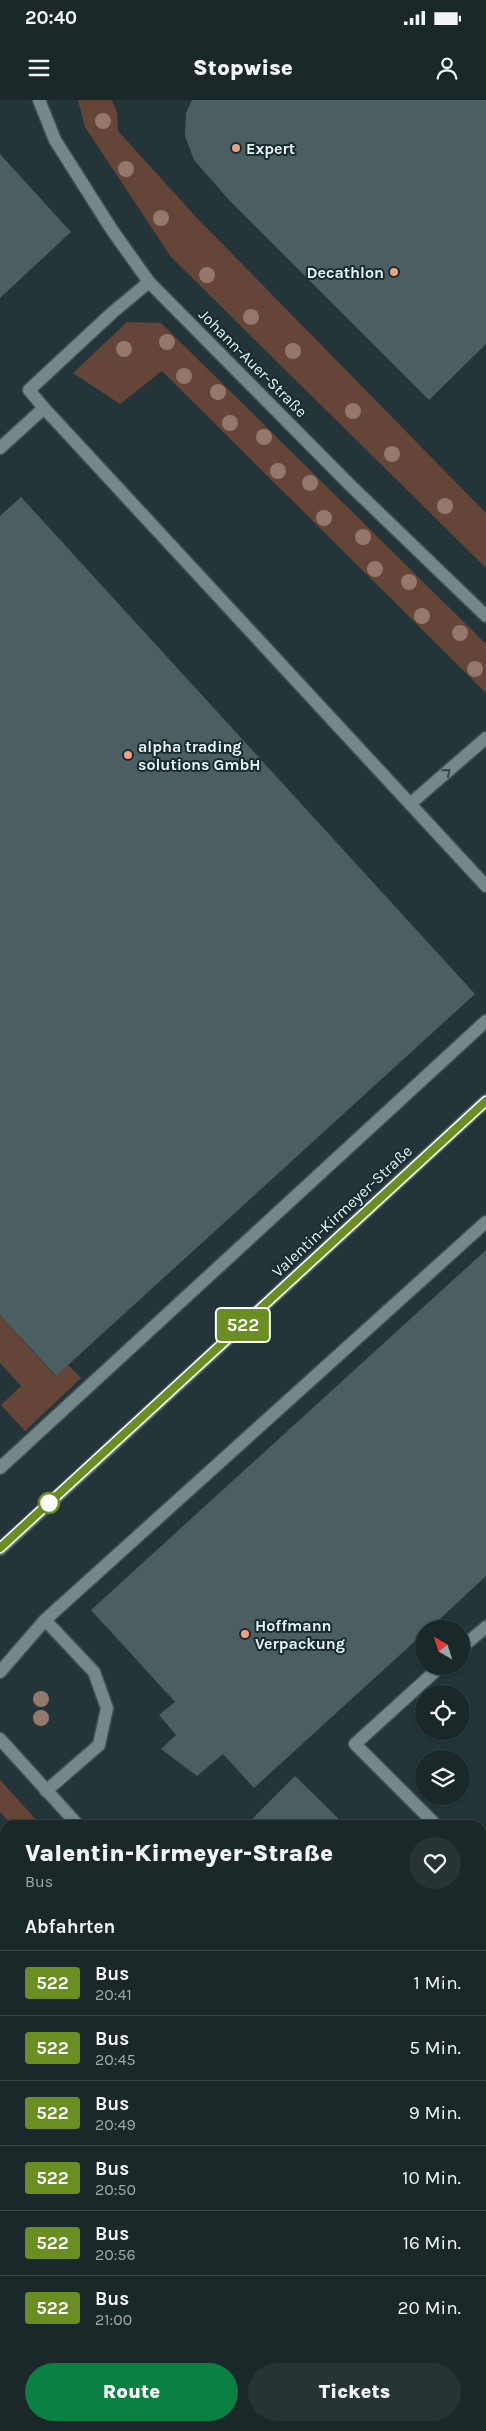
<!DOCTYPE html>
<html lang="de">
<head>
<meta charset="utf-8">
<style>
  :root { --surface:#1a282a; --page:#273436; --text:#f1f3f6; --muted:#9fa6a8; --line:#384447; --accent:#0b8043 }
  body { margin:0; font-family:Karla,sans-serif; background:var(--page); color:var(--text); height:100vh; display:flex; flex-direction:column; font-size:19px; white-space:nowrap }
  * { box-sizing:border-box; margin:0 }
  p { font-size:16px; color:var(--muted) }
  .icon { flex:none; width:28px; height:28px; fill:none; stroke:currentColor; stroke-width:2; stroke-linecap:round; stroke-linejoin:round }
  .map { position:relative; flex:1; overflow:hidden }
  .side { position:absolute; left:0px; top:1720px; width:486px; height:611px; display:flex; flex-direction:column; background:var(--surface); border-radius:15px 15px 0 0; box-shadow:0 1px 4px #0004,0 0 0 1px var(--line) }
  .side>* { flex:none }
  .badge { padding:0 10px; border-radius:4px; font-size:18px; line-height:32px }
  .needle { width:32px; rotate:321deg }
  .fabs { position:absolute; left:415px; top:1520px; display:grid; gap:10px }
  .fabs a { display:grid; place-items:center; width:55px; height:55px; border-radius:50%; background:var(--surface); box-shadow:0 1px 4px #0004,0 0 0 1px var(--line); font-size:25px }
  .map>.badge { position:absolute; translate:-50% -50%; box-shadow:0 0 0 2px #fff }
  h2 { padding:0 25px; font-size:19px; line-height:45px }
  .round { display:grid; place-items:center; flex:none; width:52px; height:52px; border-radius:26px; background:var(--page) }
  .overview { display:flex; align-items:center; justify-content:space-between; height:85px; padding:0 25px }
  h1 { font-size:24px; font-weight:800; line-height:38px }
  .primary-button { display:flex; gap:10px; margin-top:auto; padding:10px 25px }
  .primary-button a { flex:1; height:58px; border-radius:30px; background:var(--accent); color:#fff; font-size:20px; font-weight:800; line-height:58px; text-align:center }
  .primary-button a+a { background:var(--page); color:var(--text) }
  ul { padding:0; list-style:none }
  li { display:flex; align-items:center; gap:15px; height:65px; padding:0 25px; border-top:1px solid var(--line) }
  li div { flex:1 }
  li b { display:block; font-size:19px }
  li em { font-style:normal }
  li .badge { min-width:55px; font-weight:700; text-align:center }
  .status { display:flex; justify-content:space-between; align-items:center; height:35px; padding:0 25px; background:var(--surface); direction:ltr }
  .status svg { height:14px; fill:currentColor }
  header { display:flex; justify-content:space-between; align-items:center; height:65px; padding:0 25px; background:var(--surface); font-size:22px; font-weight:800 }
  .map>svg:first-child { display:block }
</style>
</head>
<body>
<div class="status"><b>20:40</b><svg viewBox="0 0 49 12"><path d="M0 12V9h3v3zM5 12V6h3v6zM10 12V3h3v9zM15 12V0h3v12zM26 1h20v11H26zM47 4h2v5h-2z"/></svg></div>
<header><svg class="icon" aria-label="menu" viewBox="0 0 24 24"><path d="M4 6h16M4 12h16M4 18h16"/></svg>Stopwise<svg class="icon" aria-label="person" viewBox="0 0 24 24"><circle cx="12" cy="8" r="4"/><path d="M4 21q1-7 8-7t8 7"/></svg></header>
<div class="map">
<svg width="486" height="2331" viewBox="0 0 486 2331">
  <rect width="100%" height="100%" fill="#233538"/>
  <path fill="#664539" d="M78 0H112L117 12 118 31 196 117 486 413V468L171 157 85 27Z
    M127 222 161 223 486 544V593L162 271 120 304 73 273Z
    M0 1215 55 1276 68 1265 81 1278 25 1331 1 1305 21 1286 0 1263Z
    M0 1680 41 1725H13L0 1712Z
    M0 1827 5 1832V2297L0 2301Z
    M481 2213 486 2218V2293L481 2286Z
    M383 2326H420L423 2331H383Z"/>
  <path fill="#4b5e61" d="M192 0H486V244L429 300 229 100 194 60 185 36 186 13Z
    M0 54 71 132 0 198Z
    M21 397 475 894 56 1276 0 1215V416Z
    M486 1150V1476L429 1529H424V1533L254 1688 223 1654 197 1676 161 1649 176 1635 159 1615 175 1602 91 1510Z
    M295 1676 345 1725H246Z
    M481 1861 486 1866V1937L481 1942Z
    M59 2326H298L293 2331H54Z"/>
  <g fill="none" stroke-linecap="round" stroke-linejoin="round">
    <g stroke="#405053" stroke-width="15">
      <path id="minor" d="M39 0 55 40 112 130 149 182 349 384 486 516
        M44 308 486 786
        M0 348 44 308 29 290 113 212 149 182
        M410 704 486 638
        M0 1368 486 921
        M0 1449 486 1001
        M45 1520 94 1572 107 1608 99 1645 46 1691
        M461 1548 486 1527
        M0 1572 45 1520 486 1122
        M0 1639 78 1725
        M436 1725 355 1644 441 1566
        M0 1756 5 1761
        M481 1771 486 1775
        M481 2039 486 2034
        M481 2151 486 2156
        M481 2320 486 2326"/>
    </g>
    <path stroke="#829093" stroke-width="3" stroke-dasharray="2.5 2.5" stroke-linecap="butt" d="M0 1813 5 1819
      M481 1956 486 1951
      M481 1980 486 1985
      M437 2326 440 2331"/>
    <use href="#minor" stroke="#74888b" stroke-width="12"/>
  </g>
  <g fill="#95786c">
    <circle cx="103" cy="21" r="8"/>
    <circle cx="126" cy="69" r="8"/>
    <circle cx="161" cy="118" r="8"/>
    <circle cx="207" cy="175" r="8"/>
    <circle cx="251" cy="217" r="8"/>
    <circle cx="167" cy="242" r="8"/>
    <circle cx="124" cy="249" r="8"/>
    <circle cx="293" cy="251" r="8"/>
    <circle cx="184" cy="276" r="8"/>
    <circle cx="218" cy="292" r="8"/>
    <circle cx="353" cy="311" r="8"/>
    <circle cx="230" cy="323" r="8"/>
    <circle cx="264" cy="337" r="8"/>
    <circle cx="392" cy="354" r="8"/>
    <circle cx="278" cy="371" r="8"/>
    <circle cx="310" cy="383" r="8"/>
    <circle cx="445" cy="406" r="8"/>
    <circle cx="324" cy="418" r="8"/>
    <circle cx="363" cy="437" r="8"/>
    <circle cx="375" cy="469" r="8"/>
    <circle cx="409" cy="482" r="8"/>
    <circle cx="422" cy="516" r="8"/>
    <circle cx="460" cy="533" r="8"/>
    <circle cx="475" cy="569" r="8"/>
    <circle cx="41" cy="1599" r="8"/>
    <circle cx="41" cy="1618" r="8"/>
  </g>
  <defs><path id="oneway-chevron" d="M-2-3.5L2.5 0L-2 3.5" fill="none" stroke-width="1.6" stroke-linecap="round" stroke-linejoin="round" transform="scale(1.25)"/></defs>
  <use stroke="#344749" href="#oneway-chevron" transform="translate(447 672) rotate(-41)"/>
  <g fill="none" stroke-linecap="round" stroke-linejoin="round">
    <g stroke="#fff" stroke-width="11">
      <path id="line" d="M0 1448 486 1001"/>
    </g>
    <use href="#line" stroke="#6b8e23" stroke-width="8"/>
  </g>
  <g fill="#f3a082" stroke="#192b2d" stroke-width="2">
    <circle cx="236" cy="48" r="5"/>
    <circle cx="394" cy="172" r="5"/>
    <circle cx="128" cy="655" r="5"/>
    <circle cx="245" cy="1534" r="5"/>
  </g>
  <circle fill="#fff" stroke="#6b8e23" stroke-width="2.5" cx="49" cy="1403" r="10"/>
  <g text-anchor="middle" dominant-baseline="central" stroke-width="4" stroke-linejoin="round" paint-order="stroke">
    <g font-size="16" font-weight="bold" fill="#e9f4f6" stroke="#192b2d" text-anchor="start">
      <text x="246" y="48">Expert</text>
      <text x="384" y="172" text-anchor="end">Decathlon</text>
      <text x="138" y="646">alpha trading<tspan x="138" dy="18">solutions GmbH</tspan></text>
      <text x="255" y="1525">Hoffmann<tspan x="255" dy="18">Verpackung</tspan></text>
    </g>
    <g font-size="16" fill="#e9f4f6" stroke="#192b2d">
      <text transform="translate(253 263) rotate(45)">Johann-Auer-Straße</text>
      <text transform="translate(342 1111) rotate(-43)">Valentin-Kirmeyer-Straße</text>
    </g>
  </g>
</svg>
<div class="fabs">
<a><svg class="needle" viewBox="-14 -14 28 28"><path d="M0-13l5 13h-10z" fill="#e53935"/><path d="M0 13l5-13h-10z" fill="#9fa6a8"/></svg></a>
<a><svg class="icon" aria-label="locate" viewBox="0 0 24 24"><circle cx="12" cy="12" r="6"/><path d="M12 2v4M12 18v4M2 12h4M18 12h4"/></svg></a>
<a><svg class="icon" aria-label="layers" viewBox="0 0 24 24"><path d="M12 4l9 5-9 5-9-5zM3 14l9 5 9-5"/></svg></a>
</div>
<b class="badge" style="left:243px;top:1225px;background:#6b8e23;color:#fff">522</b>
<section class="side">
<div class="overview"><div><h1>Valentin-Kirmeyer-Straße</h1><p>Bus</p></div><a class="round"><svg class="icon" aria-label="heart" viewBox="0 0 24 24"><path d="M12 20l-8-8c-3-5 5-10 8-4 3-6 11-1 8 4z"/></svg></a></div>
<h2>Abfahrten</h2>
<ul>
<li><span class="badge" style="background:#6b8e23;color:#fff">522</span><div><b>Bus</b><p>20:41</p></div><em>1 Min.</em></li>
<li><span class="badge" style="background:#6b8e23;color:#fff">522</span><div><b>Bus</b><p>20:45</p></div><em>5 Min.</em></li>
<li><span class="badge" style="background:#6b8e23;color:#fff">522</span><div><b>Bus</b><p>20:49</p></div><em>9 Min.</em></li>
<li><span class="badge" style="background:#6b8e23;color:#fff">522</span><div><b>Bus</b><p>20:50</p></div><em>10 Min.</em></li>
<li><span class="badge" style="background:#6b8e23;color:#fff">522</span><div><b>Bus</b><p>20:56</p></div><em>16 Min.</em></li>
<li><span class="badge" style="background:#6b8e23;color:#fff">522</span><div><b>Bus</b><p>21:00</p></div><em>20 Min.</em></li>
</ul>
<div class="primary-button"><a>Route</a><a>Tickets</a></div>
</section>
</div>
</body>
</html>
